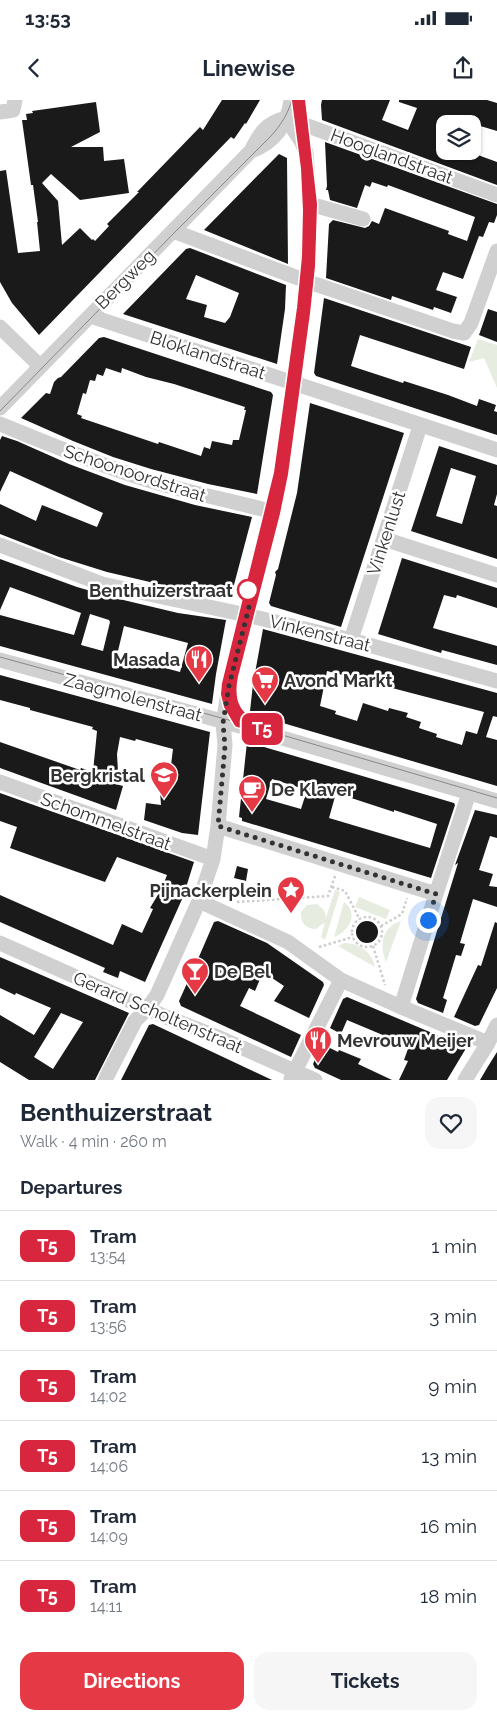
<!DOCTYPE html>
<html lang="en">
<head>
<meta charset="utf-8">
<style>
  :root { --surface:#fff; --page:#f6f6f7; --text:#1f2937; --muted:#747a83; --line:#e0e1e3; --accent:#e63946 }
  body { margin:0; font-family:Raleway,sans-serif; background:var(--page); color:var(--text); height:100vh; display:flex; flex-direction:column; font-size:19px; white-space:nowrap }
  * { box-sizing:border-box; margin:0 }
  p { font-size:16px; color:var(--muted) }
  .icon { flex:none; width:28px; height:28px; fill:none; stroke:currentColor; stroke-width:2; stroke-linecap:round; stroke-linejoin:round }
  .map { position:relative; height:980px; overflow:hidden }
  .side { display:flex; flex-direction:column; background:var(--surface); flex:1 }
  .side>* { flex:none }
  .badge { padding:0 10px; border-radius:8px; font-size:18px; line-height:32px }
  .tools { position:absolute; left:436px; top:15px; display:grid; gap:10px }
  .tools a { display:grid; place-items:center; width:45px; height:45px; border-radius:10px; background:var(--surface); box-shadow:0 1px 4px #0004; font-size:25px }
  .you { position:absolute; width:25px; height:25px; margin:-12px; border:4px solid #fff; border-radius:50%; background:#1a73e8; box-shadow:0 0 0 8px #1a73e833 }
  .map>.badge { position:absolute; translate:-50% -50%; box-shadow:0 0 0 2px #fff }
  h2 { padding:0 20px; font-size:19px; line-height:45px }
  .round { display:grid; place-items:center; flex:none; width:52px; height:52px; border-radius:15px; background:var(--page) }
  .overview { display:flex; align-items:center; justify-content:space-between; height:85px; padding:0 20px }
  h1 { font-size:24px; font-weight:700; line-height:38px }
  .button { display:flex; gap:10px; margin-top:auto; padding:10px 20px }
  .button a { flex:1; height:58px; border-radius:15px; background:var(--accent); color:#fff; font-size:20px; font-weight:700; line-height:58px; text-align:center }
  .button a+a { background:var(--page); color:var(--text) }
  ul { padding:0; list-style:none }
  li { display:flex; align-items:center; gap:15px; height:70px; padding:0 20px; border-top:1px solid var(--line) }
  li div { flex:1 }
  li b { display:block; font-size:19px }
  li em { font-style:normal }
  li .badge { min-width:55px; font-weight:700; text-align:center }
  .status { display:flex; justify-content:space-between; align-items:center; height:35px; padding:0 25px; background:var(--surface); direction:ltr }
  .status svg { height:14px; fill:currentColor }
  header { display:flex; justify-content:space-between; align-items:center; height:65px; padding:0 20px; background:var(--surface); font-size:22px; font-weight:700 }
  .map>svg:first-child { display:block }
</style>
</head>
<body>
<div class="status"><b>13:53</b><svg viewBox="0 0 49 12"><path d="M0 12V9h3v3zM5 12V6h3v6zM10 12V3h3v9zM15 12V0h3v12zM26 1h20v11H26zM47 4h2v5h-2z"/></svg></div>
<header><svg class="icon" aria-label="back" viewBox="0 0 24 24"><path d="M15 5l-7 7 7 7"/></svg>Linewise<svg class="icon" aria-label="share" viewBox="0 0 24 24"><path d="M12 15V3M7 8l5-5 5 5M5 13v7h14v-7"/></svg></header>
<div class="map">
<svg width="497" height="980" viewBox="0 0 497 980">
  <rect width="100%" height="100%" fill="#fff"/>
  <path fill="#e6ecdf" d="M478 239 497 245V288L484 258 469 262Z
    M335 790 340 792 325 840 321 837 325 822 316 829C306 829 300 823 301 812L307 805 317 804 324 810 326 818Z
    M359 797 390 810 386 819 355 807Z
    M344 802C360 814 348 832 334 837Z
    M401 821 386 862C379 845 382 827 401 821Z
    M344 843C358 843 372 851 375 867L338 846Z"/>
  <path fill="#1a1a1a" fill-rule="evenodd" d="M222 0H260L246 24 245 23 234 39 231 37 39 235 12 203 0 182V71L6 70 18 153 40 151 37 122H38L33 85H31L22 20H27L26 14 33 13 32 11 96 2 100 32 71 47H103L104 61 124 59 129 93 80 100 51 74 42 83 58 101 62 145 80 128 92 140 93 139 95 141 109 126 107 124 139 92H137L200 27 203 30Z
    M322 0H390L382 20 408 30 417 8 399 2V0H487L497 3V31L447 16 439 41 445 43V51H467L497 62V85L322 20 321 5Z
    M325 42 497 104V115L494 123 489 122 483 137 479 136 463 179 443 172 436 190 457 197 451 213 434 207 433 210 392 196 391 200 326 178 329 124 333 120 365 128 369 126 372 121 379 124 385 108 449 131 448 134 467 141 475 117 388 85 387 87 372 82 370 87 365 85 357 108 330 100 328 90H326L327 86Z
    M279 54 287 58 288 164 204 130Z
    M190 148 286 185 285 209 277 264 123 214 186 149ZM196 175 239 193 230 217 225 223 204 217 207 205 186 199Z
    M324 198 471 247 464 269 360 235 351 266 403 283 404 281 448 295 477 306 479 299 496 305 494 311 497 312V335L316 276 314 273Z
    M488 209 497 212V242L479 235Z
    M104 237 271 292 273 295 257 394 208 384 151 369 113 357 73 341 21 318 46 293 50 294 54 282 58 278 61 277 99 238ZM106 268 121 273 122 268 146 277 174 284 245 307 244 310H246L239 340H233L232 345 212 341 210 349 204 347 201 356 159 342 158 344 81 318 82 316 77 314 83 293 86 294 90 280 95 281 97 274 103 276Z
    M310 303 404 333 341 527 271 506 269 503 276 475 275 472 278 469 297 393Z
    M2 336 17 341 69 364 125 385 195 405 252 417 231 496 228 498 197 493 107 472 59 457 0 434V404L36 421 42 405 97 427 103 413 10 371 0 392V340Z
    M439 346 497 365V394L494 405 497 406V459L411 431ZM451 368 476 376 462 424 436 416Z
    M402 458 497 488V508L457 495 456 498 444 495 433 528 497 546V565L442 550 441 553 378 534Z
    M0 459 77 487 115 498 178 513 226 520 216 574 212 604 0 546V515L74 535 81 513 10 487 0 510ZM90 514 109 520 110 522 103 551 81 545ZM124 526 188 543 180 572 117 555Z
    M263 529 497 593V617L493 616 486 637 497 640V686L252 614 250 611 253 584ZM327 571 484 612 477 634 466 631 462 645 436 637 437 634 419 628 421 622 406 617 408 613 389 608 388 611 363 603 357 621 335 614 336 611 320 606Z
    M0 575 210 632 198 735 182 733 144 720 146 703 161 705 160 691 163 685 169 681 173 649 136 639 135 641 120 637 117 654 118 672 116 684 123 686 116 710 0 668V642L80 670 81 668 93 672 97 631 92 629 93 627 30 610V608L0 600Z
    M247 642 454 703 455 705 431 778 242 721V718L239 717ZM272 679 307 690 301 709 266 699ZM336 693 394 712V710L437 724 430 748 329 718Z
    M0 693 194 762 183 797 145 882 120 871 118 878 103 872 105 868 0 822V795L113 845 122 824 142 833 153 809 150 808 162 788 167 775 117 757 105 782 10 748 17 727 0 721Z
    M475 710 497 715V738L490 736 479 770 493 774 489 786 497 787V807L473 799 460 843 465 844 461 856 456 855 443 898 447 900 443 913 418 903 416 899 458 763 455 765Z
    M237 766 248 769 246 781 234 778Z
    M218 821 267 843 323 882 324 885 309 918 274 901 284 886 263 872 255 891 249 888 240 906 301 935 291 957 181 906 179 901 198 859 214 822Z
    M356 832a11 11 0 1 1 22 0a11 11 0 1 1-22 0Z
    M495 822 497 823V888L479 925 475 926 454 917 478 865 481 866Z
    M0 857 129 913 95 980H29L0 962V915L34 935 51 908 16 893 15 895 0 888ZM61 913 83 922 53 969 34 957Z
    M347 897 463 946 465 950 447 980H399L408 961 404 960 409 946 347 920 341 934 330 928 343 899Z
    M153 924 272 980H121L149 925Z
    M322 944 338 952 339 950 361 959 358 964 392 980H341L315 968 313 964Z
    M497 952V980H480L487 968Z"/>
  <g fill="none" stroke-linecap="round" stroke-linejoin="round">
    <path stroke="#cdcdcd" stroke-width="2.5" stroke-dasharray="2.5 2.5" stroke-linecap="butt" d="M332 787 345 791 360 820
      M237 802 328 796 335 776
      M352 832a15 15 0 1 1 30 0a15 15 0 1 1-30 0Z
      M381 826 402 814 407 798
      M373 846 385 885
      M319 847 353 837"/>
    <path stroke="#d0d0d0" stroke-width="15" d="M0 12 13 10 15 0
      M286 18 497 95
      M251 51C274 43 288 24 291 0
      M310 104 363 119
      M173 131 309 182 453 231 464 233 471 223 497 151
      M90 216 497 350
      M0 227 40 266
      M0 308 251 51C260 33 266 23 286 18
      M0 324C44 342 87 360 132 375 178 391 226 399 273 412
      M384 439 497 475
      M0 445 102 484 242 514 351 540 497 581
      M351 540 420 326
      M0 560 272 635 497 701
      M0 682 213 759
      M436 794 469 693
      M199 801 288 842 341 880 401 907 436 794 218 726
      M0 843 166 917 220 938 315 980
      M401 907 488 943
      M291 979 341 880
      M105 980 135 921 148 908 157 895 199 801 213 759 218 726 225 645 223 623 229 587 273 412 284 355 292 298 307 181 310 104 306 52 301 41 286 18
      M465 980 488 943 497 925"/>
    <path stroke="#888" stroke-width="1" d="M0 311 175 132 271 36C280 26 288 14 292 0
      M232 556 274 389
      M0 557 265 630 497 698
      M265 630C239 619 228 606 234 577L277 413 284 374 306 213 311 166 313 104 301 0"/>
  </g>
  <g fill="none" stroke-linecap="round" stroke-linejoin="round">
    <g stroke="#fff" stroke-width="11">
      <path id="line" d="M296 0 305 68 307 110 306 157 301 208 278 373 226 584 225 594 228 606 238 623 266 630C239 619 228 606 234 576L276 413 284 374 306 213 311 166 313 104 301 0"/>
    </g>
    <use href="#line" stroke="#d7263d" stroke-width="8"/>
    <path stroke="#333" stroke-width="5" stroke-dasharray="0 9" d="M248 490 251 499 229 586 223 623 225 646 218 726 436 794 428 820"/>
  </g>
  <defs>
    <g id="restaurant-pin" transform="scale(1.4375)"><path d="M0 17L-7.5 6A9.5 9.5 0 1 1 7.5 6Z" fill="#e63946" stroke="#fff"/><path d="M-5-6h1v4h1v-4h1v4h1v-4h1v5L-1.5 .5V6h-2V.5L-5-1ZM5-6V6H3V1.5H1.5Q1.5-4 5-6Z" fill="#fff"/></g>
    <g id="supermarket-pin" transform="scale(1.4375)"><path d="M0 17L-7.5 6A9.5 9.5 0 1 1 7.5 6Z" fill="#e63946" stroke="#fff"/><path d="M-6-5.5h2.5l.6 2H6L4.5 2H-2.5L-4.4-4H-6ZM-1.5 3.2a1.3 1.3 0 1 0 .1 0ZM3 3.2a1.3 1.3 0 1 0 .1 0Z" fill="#fff"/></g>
    <g id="school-pin" transform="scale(1.4375)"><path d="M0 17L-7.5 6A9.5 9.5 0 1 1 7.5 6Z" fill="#e63946" stroke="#fff"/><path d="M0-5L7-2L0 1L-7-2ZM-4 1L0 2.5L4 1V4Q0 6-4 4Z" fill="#fff"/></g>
    <g id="cafe-pin" transform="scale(1.4375)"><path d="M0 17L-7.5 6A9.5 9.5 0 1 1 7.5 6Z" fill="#e63946" stroke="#fff"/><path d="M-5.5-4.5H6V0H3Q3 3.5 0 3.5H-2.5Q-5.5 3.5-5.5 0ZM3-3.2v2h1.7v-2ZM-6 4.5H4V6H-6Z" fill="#fff"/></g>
    <g id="sight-pin" transform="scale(1.4375)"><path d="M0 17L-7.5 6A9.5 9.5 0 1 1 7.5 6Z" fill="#e63946" stroke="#fff"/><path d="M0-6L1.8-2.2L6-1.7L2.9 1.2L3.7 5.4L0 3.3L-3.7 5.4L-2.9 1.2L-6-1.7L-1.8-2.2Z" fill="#fff"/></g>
    <g id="bar-pin" transform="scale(1.4375)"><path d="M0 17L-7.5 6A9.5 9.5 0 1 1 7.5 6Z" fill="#e63946" stroke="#fff"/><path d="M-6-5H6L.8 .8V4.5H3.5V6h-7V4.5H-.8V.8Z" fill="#fff"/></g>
  </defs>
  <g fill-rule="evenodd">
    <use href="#restaurant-pin" x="199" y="559"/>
    <use href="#supermarket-pin" x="265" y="580"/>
    <use href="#school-pin" x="164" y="675"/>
    <use href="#cafe-pin" x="252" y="689"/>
    <use href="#sight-pin" x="291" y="790"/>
    <use href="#bar-pin" x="195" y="871"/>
    <use href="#restaurant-pin" x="318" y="940"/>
  </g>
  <circle fill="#fff" stroke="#d7263d" stroke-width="2.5" cx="248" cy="490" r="10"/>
  <g text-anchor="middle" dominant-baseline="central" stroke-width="5" stroke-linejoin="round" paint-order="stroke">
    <g font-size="18" fill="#333" stroke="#fff">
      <text transform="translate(392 56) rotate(20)">Hooglandstraat</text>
      <text transform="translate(125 179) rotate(-45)">Bergweg</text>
      <text transform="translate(208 255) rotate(18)">Bloklandstraat</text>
      <text transform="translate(135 373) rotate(18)">Schoonoordstraat</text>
      <text transform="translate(386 433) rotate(-72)">Vinkenlust</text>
      <text transform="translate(320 533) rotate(14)">Vinkenstraat</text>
      <text transform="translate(133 597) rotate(15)">Zaagmolenstraat</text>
      <text transform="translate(106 721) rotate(20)">Schommelstraat</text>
      <text transform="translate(158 912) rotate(23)">Gerard Scholtenstraat</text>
    </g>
    <g font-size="18" font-weight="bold" fill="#333" stroke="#fff" text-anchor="end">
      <text x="233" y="490">Benthuizerstraat</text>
    </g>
    <g font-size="18" font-weight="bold" fill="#333" stroke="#fff" text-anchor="start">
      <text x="180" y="559" text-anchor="end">Masada</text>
      <text x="284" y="580">Avond Markt</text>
      <text x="145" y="675" text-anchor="end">Bergkristal</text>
      <text x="271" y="689">De Klaver</text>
      <text x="272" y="790" text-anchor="end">Pijnackerplein</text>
      <text x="214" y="871">De Bel</text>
      <text x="337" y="940">Mevrouw Meijer</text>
    </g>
  </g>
</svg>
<div class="tools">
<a><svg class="icon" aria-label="layers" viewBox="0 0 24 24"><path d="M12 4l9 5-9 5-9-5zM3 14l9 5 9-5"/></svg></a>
</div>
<div class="you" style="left:428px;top:820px"></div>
<b class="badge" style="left:262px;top:629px;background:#d7263d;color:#fff">T5</b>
</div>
<section class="side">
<div class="overview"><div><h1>Benthuizerstraat</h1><p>Walk · 4 min · 260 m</p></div><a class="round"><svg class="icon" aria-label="heart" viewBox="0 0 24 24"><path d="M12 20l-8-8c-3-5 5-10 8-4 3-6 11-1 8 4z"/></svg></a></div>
<h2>Departures</h2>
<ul>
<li><span class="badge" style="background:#d7263d;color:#fff">T5</span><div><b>Tram</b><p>13:54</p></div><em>1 min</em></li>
<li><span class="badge" style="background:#d7263d;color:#fff">T5</span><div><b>Tram</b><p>13:56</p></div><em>3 min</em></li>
<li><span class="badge" style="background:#d7263d;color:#fff">T5</span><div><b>Tram</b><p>14:02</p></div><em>9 min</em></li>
<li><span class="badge" style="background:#d7263d;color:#fff">T5</span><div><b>Tram</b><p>14:06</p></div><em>13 min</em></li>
<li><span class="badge" style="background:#d7263d;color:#fff">T5</span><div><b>Tram</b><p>14:09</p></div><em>16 min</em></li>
<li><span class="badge" style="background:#d7263d;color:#fff">T5</span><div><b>Tram</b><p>14:11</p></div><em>18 min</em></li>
</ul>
<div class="button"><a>Directions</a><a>Tickets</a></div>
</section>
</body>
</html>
